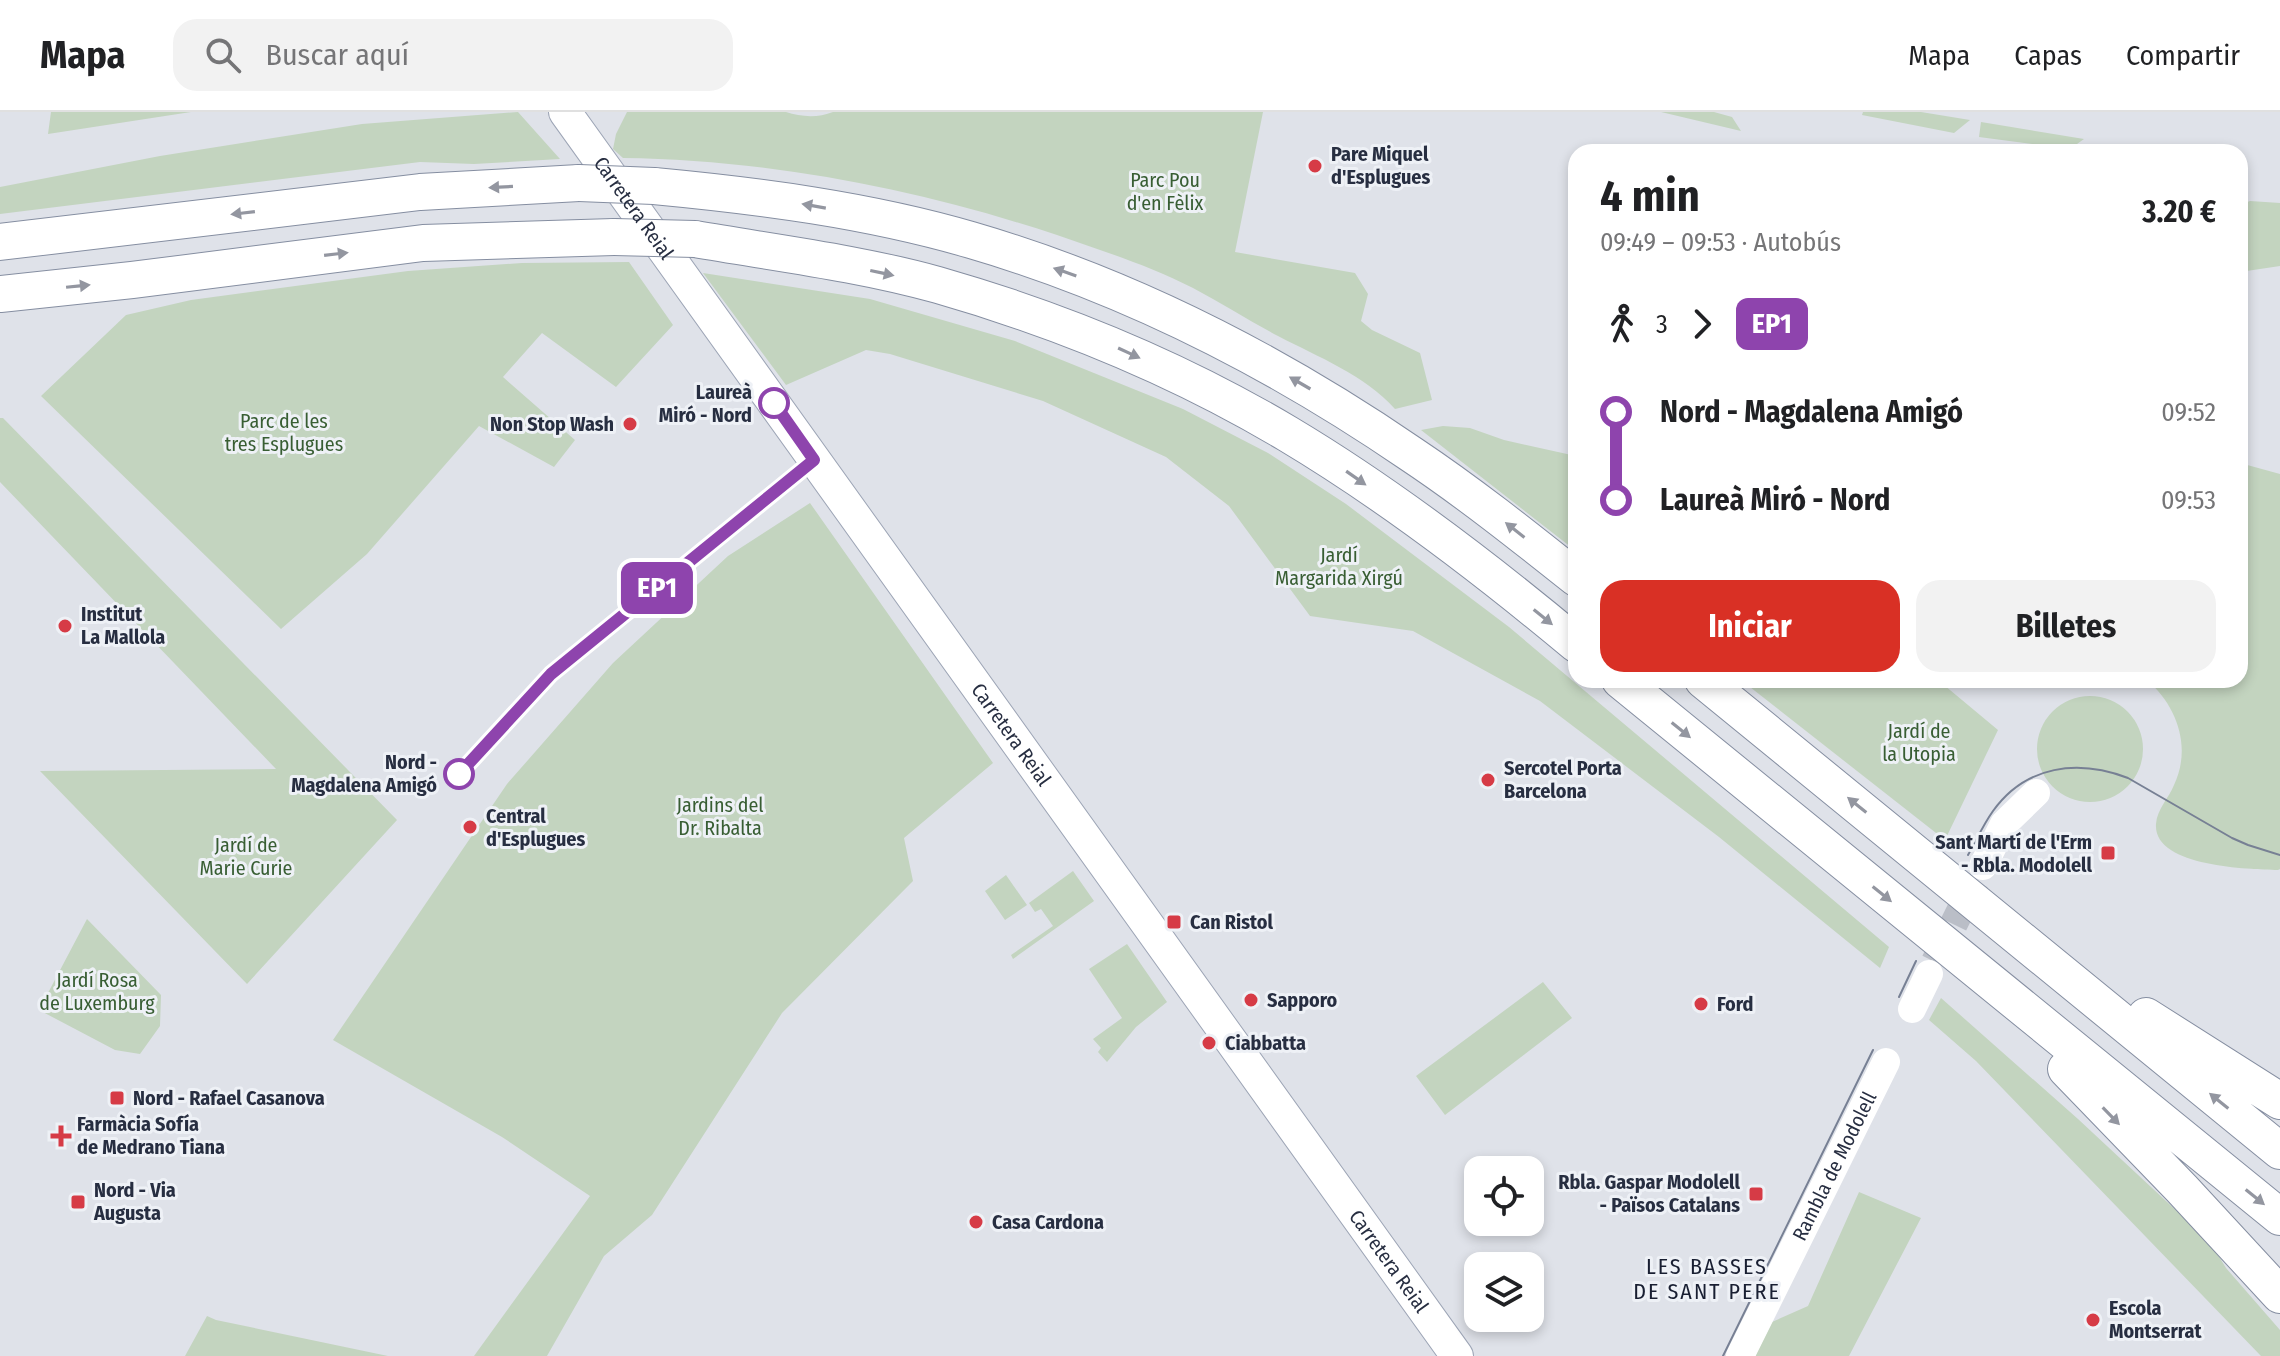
<!DOCTYPE html>
<html lang="es">
<head>
<meta charset="utf-8">
<style>
  :root { --surface:#fff; --page:#f2f2f2; --text:#202124; --muted:#757577; --line:#e0e0e0; --accent:#d93025 }
  body { margin:0; font-family:"Fira Sans Condensed",sans-serif; background:var(--page); color:var(--text); height:100vh; display:flex; flex-direction:column; font-size:30px; white-space:nowrap }
  * { box-sizing:border-box; margin:0 }
  p { font-size:26px; color:var(--muted) }
  .icon { flex:none; width:44px; height:44px; fill:none; stroke:currentColor; stroke-width:2; stroke-linecap:round; stroke-linejoin:round }
  .map { position:relative; flex:1; overflow:hidden }
  .sheet { position:absolute; left:1568px; top:32px; width:680px; height:544px; display:flex; flex-direction:column; background:var(--surface); border-radius:24px; box-shadow:0 4px 12px #0003 }
  .sheet>* { flex:none }
  .badge { padding:0 16px; border-radius:12px; font-size:28px; line-height:52px }
  .controls { position:absolute; left:1464px; top:1044px; display:grid; gap:16px }
  .controls a { display:grid; place-items:center; width:80px; height:80px; border-radius:16px; background:var(--surface); box-shadow:0 4px 12px #0003; font-size:40px }
  .map>.badge { position:absolute; translate:-50% -50%; box-shadow:0 0 0 4px #fff }
  .legs { display:flex; align-items:center; gap:12px; height:88px; padding:0 32px; font-size:26px }
  .legs p { margin-inline-start:auto }
  .headline { display:flex; align-items:center; justify-content:space-between; height:136px; padding:0 32px }
  h1 { font-size:44px; font-weight:700; line-height:60px }
  .button { display:flex; gap:16px; margin-top:auto; padding:16px 32px }
  .button a { flex:1; height:92px; border-radius:24px; background:var(--accent); color:#fff; font-size:32px; font-weight:700; line-height:92px; text-align:center }
  .button a+a { background:var(--page); color:var(--text) }
  ul { padding:0 32px; list-style:none }
  li { display:flex; align-items:center; gap:28px; height:88px; font-size:30px }
  li i { display:grid; place-items:center; width:12px; height:100%; margin:0 10px; background:currentColor }
  li i::after { content:''; width:20px; height:20px; margin:-10px; border:6px solid; border-radius:50%; background:var(--surface) }
  li p { margin-inline-start:auto }
  li:first-child i { background:linear-gradient(#0000 50%,currentColor 0) }
  li:last-child i { background:linear-gradient(currentColor 50%,#0000 0) }
  header { display:flex; align-items:center; gap:48px; box-sizing:border-box; height:112px; padding:0 40px; background:var(--surface); border-bottom:2px solid var(--line) }
  header strong { font-size:38px }
  nav { display:flex; gap:44px; margin-inline-start:auto; font-size:28px }
  .search { width:560px; height:72px; background:var(--page); display:flex; align-items:center; gap:20px; box-sizing:border-box; padding:0 28px; border-radius:24px; color:var(--muted); font-size:30px }
  .map>svg:first-child { display:block }
</style>
</head>
<body>
<header>
<strong>Mapa</strong>
<div class="search"><svg class="icon" aria-label="search" viewBox="0 0 24 24"><circle cx="10" cy="10" r="6"/><path d="M15 15l6 6"/></svg>Buscar aquí</div>
<nav><a>Mapa</a><a>Capas</a><a>Compartir</a></nav>
</header>
<div class="map">
<svg width="2280" height="1244" viewBox="0 0 2280 1244">
  <rect width="100%" height="100%" fill="#dfe2e9"/>
  <path fill="#c3d4bf" d="M51 0H191L48 22Z
    M518 0 560 47 474 52 420 50 0 102V75L160 44 362 12Z
    M627 0H786C801 5 818 6 833 0H1263L1235 140 1355 161 1368 182 1361 209 1372 218 1420 241 1432 288 1395 297C1365 263 1318 245 1278 224 1249 209 1222 191 1193 176 1150 154 1103 139 1057 123 917 77 771 48 623 46L613 37 616 22Z
    M1661 0H1714L1732 5 1741 19Z
    M1863 0H1921L1970 8 1954 21 1862 3Z
    M1981 10 2084 27 2070 37 1979 25Z
    M2250 89 2280 91V154L2240 160V93Z
    M629 150 673 213 616 275 542 221 503 265 575 328 554 355 479 314 367 442 281 517 41 284 126 203 191 188 408 159 522 151Z
    M703 161 870 187 1015 229 1183 297 1268 341 1346 392 1509 515 1889 835 1880 856 1719 725 1540 589 1413 519 1310 504 1229 394 1166 345 1043 289 890 242 866 238 786 273Z
    M0 306H3L397 708 247 872 40 659 276 657 0 370Z
    M1443 314 1470 316 1504 328 1576 344V439L1421 318Z
    M2240 351 2280 362V757L2278 758C2249 757 2153 755 2156 712 2157 697 2169 686 2174 673 2192 635 2177 594 2147 568H2240Z
    M810 391 993 651 904 726 913 769 782 901 652 1103 604 1144 547 1244H474L590 1084 502 1025 333 928 507 672 613 551 728 444Z
    M1741 568H1938L1998 618 1945 728Z
    M2037 637a53 53 0 1 1 106 0a53 53 0 1 1-106 0Z
    M1073 759 1094 789 1013 847 1011 843 1053 814 1041 797 1035 800 1029 791Z
    M1006 763 1027 793 1005 808 985 779Z
    M87 807 161 883 160 914 140 942 115 938 39 898Z
    M1127 832 1167 890 1136 915 1107 950 1098 940 1101 936 1093 927 1122 906 1089 857Z
    M1543 870 1572 906 1445 1003 1416 964Z
    M1941 886 2078 1007 2210 1130 2226 1156 2280 1218V1244H2261L1976 949 1929 908Z
    M1859 1080 1921 1106 1849 1244H1755L1772 1210 1808 1194Z
    M207 1204 216 1208 388 1244H185Z"/>
  <g fill="none" stroke-linecap="round" stroke-linejoin="round">
    <path stroke="#babec7" stroke-width="28" stroke-dasharray="28 14" stroke-linecap="butt" d="M1935 850 1975 769"/>
    <g stroke="#9da5b6" stroke-width="34">
      <g id="primary">
        <path id="s2" d="M565 0 1457 1244"/>
      </g>
    </g>
    <g stroke="#858ea1" stroke-width="38">
      <path id="highway" d="M654 74C760 84 868 98 971 128 1129 174 1275 249 1411 342 1468 380 1522 423 1576 466
        M695 127C776 141 859 151 938 173 1060 208 1179 257 1288 322 1390 383 1485 456 1576 532
        M0 130 420 80 579 71
        M0 182 132 168 423 131 614 125
        M1620 568 2280 1105
        M1703 568 2280 1039
        M2146 904 2280 989
        M2066 957 2182 1077 2280 1183"/>
    </g>
    <g stroke="#fff" stroke-width="28">
      <path d="M1983 754 2004 712 2036 681"/>
      <path d="M1912 897 1929 862"/>
      <path id="s1" d="M1740 1244 1886 950"/>
    </g>
    <use href="#primary" stroke="#fff" stroke-width="32"/>
    <use href="#highway" stroke="#fff" stroke-width="36"/>
    <path stroke="#778094" stroke-width="2" d="M1968 743C1976 729 1983 713 1993 699 2026 653 2078 647 2128 666L2232 726 2248 733 2280 743
      M1899 885 1916 849
      M1723 1244 1873 938"/>
    <g stroke="#858ea1" stroke-width="38" stroke-linecap="butt">
      <path id="highway-bridge" d="M579 71 654 74
        M614 125 695 127"/>
    </g>
    <use href="#highway-bridge" stroke="#fff" stroke-width="36"/>
  </g>
  <defs><path id="oneway-solid" d="M-6-.8H1V-3.2L6.5 0L1 3.2V.8H-6Z" transform="scale(2)"/></defs>
  <g fill="#9396a0">
    <use href="#oneway-solid" transform="translate(501 75) rotate(177)"/>
    <use href="#oneway-solid" transform="translate(814 94) rotate(-170)"/>
    <use href="#oneway-solid" transform="translate(243 101) rotate(173)"/>
    <use href="#oneway-solid" transform="translate(336 142) rotate(-7)"/>
    <use href="#oneway-solid" transform="translate(1065 160) rotate(-161)"/>
    <use href="#oneway-solid" transform="translate(882 161) rotate(12)"/>
    <use href="#oneway-solid" transform="translate(78 174) rotate(-6)"/>
    <use href="#oneway-solid" transform="translate(1129 241) rotate(25)"/>
    <use href="#oneway-solid" transform="translate(1300 271) rotate(-150)"/>
    <use href="#oneway-solid" transform="translate(1356 366) rotate(35)"/>
    <use href="#oneway-solid" transform="translate(1515 418) rotate(-142)"/>
    <use href="#oneway-solid" transform="translate(1543 505) rotate(39)"/>
    <use href="#oneway-solid" transform="translate(1681 618) rotate(39)"/>
    <use href="#oneway-solid" transform="translate(1857 693) rotate(-141)"/>
    <use href="#oneway-solid" transform="translate(1882 782) rotate(39)"/>
    <use href="#oneway-solid" transform="translate(2219 989) rotate(-141)"/>
    <use href="#oneway-solid" transform="translate(2111 1004) rotate(46)"/>
    <use href="#oneway-solid" transform="translate(2255 1085) rotate(39)"/>
  </g>
  <g fill="none" stroke-linecap="round" stroke-linejoin="round">
    <g stroke="#fff" stroke-width="18">
      <path id="line-1" d="M459 662 551 562 814 348 774 291"/>
    </g>
    <use href="#line-1" stroke="#8e44ad" stroke-width="12"/>
  </g>
  <g fill="#d63b46" stroke="#eef1f6" stroke-width="3">
    <circle cx="1315" cy="54" r="8"/>
    <circle cx="630" cy="312" r="8"/>
    <circle cx="65" cy="514" r="8"/>
    <circle cx="1488" cy="668" r="8"/>
    <circle cx="470" cy="715" r="8"/>
    <rect x="2100" y="733" width="16" height="16" rx="4"/>
    <rect x="1166" y="802" width="16" height="16" rx="4"/>
    <circle cx="1251" cy="888" r="8"/>
    <circle cx="1701" cy="892" r="8"/>
    <circle cx="1209" cy="931" r="8"/>
    <rect x="109" y="978" width="16" height="16" rx="4"/>
    <path d="M57 1012h8v8h8v8h-8v8h-8v-8h-8v-8h8z"/>
    <rect x="1748" y="1074" width="16" height="16" rx="4"/>
    <rect x="70" y="1082" width="16" height="16" rx="4"/>
    <circle cx="976" cy="1110" r="8"/>
    <circle cx="2093" cy="1208" r="8"/>
  </g>
  <g fill="#fff" stroke="#8e44ad" stroke-width="4">
    <circle cx="774" cy="291" r="14"/>
    <circle cx="459" cy="662" r="14"/>
  </g>
  <g text-anchor="middle" dominant-baseline="central" stroke-width="6" stroke-linejoin="round" paint-order="stroke">
    <g font-size="20" font-weight="bold" fill="#272e41" stroke="#eef1f6" text-anchor="start">
      <text x="1331" y="42">Pare Miquel<tspan x="1331" dy="23">d'Esplugues</tspan></text>
      <text x="614" y="312" text-anchor="end">Non Stop Wash</text>
      <text x="81" y="502">Institut<tspan x="81" dy="23">La Mallola</tspan></text>
      <text x="1504" y="656">Sercotel Porta<tspan x="1504" dy="23">Barcelona</tspan></text>
      <text x="486" y="704">Central<tspan x="486" dy="23">d'Esplugues</tspan></text>
      <text x="2092" y="730" text-anchor="end">Sant Martí de l'Erm<tspan x="2092" dy="23">- Rbla. Modolell</tspan></text>
      <text x="1190" y="810">Can Ristol</text>
      <text x="1267" y="888">Sapporo</text>
      <text x="1717" y="892">Ford</text>
      <text x="1225" y="931">Ciabbatta</text>
      <text x="133" y="986">Nord - Rafael Casanova</text>
      <text x="77" y="1012">Farmàcia Sofía<tspan x="77" dy="23">de Medrano Tiana</tspan></text>
      <text x="1740" y="1070" text-anchor="end">Rbla. Gaspar Modolell<tspan x="1740" dy="23">- Països Catalans</tspan></text>
      <text x="94" y="1078">Nord - Via<tspan x="94" dy="23">Augusta</tspan></text>
      <text x="992" y="1110">Casa Cardona</text>
      <text x="2109" y="1196">Escola<tspan x="2109" dy="23">Montserrat</tspan></text>
    </g>
    <g font-size="20" fill="#385e33" stroke="#eef1f6">
      <text x="1165" y="68">Parc Pou<tspan x="1165" dy="23">d'en Fèlix</tspan></text>
      <text x="284" y="309">Parc de les<tspan x="284" dy="23">tres Esplugues</tspan></text>
      <text x="1339" y="443">Jardí<tspan x="1339" dy="23">Margarida Xirgú</tspan></text>
      <text x="1919" y="619">Jardí de<tspan x="1919" dy="23">la Utopia</tspan></text>
      <text x="720" y="693">Jardins del<tspan x="720" dy="23">Dr. Ribalta</tspan></text>
      <text x="246" y="733">Jardí de<tspan x="246" dy="23">Marie Curie</tspan></text>
      <text x="97" y="868">Jardí Rosa<tspan x="97" dy="23">de Luxemburg</tspan></text>
    </g>
    <g font-size="20" fill="#272e41" stroke="#eef1f6">
      <text stroke="none"><textPath href="#s2" startOffset="118">Carretera Reial</textPath></text>
      <text stroke="none"><textPath href="#s2" startOffset="766">Carretera Reial</textPath></text>
      <text stroke="none"><textPath href="#s1" startOffset="212">Rambla de Modolell</textPath></text>
      <text stroke="none"><textPath href="#s2" startOffset="1414">Carretera Reial</textPath></text>
    </g>
    <g font-size="20" font-weight="bold" fill="#272e41" stroke="#eef1f6" text-anchor="end">
      <text x="752" y="280">Laureà<tspan x="752" dy="23">Miró - Nord</tspan></text>
      <text x="437" y="650">Nord -<tspan x="437" dy="23">Magdalena Amigó</tspan></text>
    </g>
    <g font-size="22" letter-spacing="2" fill="#191f32" stroke="#eef1f6">
      <text x="1707" y="1154">LES BASSES<tspan x="1707" dy="25">DE SANT PERE</tspan></text>
    </g>
  </g>
</svg>
<div class="controls">
<a><svg class="icon" aria-label="locate" viewBox="0 0 24 24"><circle cx="12" cy="12" r="6"/><path d="M12 2v4M12 18v4M2 12h4M18 12h4"/></svg></a>
<a><svg class="icon" aria-label="layers" viewBox="0 0 24 24"><path d="M12 4l9 5-9 5-9-5zM3 14l9 5 9-5"/></svg></a>
</div>
<b class="badge" style="left:657px;top:476px;background:#8e44ad;color:#fff">EP1</b>
<section class="sheet">
<div class="headline"><div><h1>4 min</h1><p>09:49 – 09:53 · Autobús</p></div><b>3.20 €</b></div>
<div class="legs"><svg class="icon" aria-label="walk" viewBox="0 0 24 24"><circle cx="13" cy="4" r="2"/><path d="M13 8l-2 6 4 7M11 14l-3 7M7 12l3-4h3l4 4"/></svg>3<svg class="icon" aria-label="forward" viewBox="0 0 24 24"><path d="M9 5l7 7-7 7"/></svg><b class="badge" style="background:#8e44ad;color:#fff">EP1</b></div>
<ul>
<li><i style="color:#8e44ad"></i><b>Nord - Magdalena Amigó</b><p>09:52</p></li>
<li><i style="color:#8e44ad"></i><b>Laureà Miró - Nord</b><p>09:53</p></li>
</ul>
<div class="button"><a>Iniciar</a><a>Billetes</a></div>
</section>
</div>
</body>
</html>
